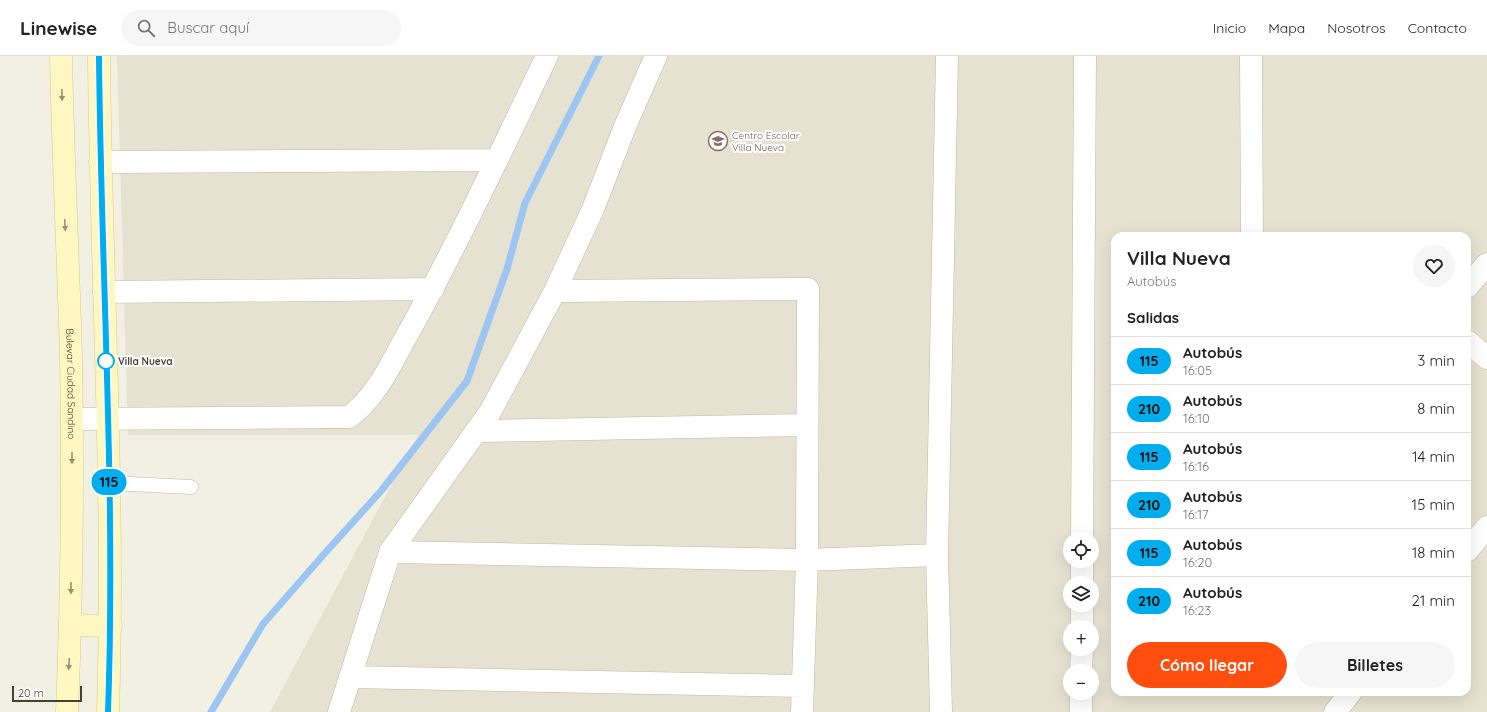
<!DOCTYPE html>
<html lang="es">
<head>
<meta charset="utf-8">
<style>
  :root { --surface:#fff; --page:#f6f6f6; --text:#222; --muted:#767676; --line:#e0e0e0; --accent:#ff4e0e }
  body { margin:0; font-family:Quicksand,sans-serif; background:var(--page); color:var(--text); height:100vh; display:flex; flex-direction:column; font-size:15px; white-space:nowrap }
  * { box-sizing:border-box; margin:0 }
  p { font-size:13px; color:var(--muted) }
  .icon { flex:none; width:22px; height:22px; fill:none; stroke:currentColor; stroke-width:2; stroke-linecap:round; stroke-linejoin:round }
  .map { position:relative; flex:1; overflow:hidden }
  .drawer { position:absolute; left:1111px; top:176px; width:360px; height:464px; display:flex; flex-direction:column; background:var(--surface); border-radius:12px; box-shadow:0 4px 16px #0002 }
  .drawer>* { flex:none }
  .badge { padding:0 8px; border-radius:13px; font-size:14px; line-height:26px }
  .buttons { position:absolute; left:1063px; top:476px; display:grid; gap:8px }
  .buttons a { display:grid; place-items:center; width:36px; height:36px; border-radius:50%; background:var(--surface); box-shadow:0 4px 16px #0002; font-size:20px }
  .scale { position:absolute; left:12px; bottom:10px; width:70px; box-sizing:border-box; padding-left:4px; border:2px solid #444033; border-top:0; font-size:11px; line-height:14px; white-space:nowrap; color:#444033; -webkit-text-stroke:3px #fff; paint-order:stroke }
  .map>.badge { position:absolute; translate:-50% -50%; box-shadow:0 0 0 2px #fff }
  h2 { padding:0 16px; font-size:15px; line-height:36px }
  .round { display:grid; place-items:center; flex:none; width:42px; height:42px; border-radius:21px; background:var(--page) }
  .overview { display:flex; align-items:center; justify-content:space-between; height:68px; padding:0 16px }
  h1 { font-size:19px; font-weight:700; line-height:30px }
  .action { display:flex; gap:8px; margin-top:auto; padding:8px 16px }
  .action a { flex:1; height:46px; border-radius:24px; background:var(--accent); color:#fff; font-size:16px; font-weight:700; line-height:46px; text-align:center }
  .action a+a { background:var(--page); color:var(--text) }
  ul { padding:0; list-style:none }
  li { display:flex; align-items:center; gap:12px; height:48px; padding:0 16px; border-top:1px solid var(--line) }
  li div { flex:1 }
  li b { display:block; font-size:15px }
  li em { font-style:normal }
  li .badge { min-width:44px; font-weight:700; text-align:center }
  header { display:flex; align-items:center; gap:24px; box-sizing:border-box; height:56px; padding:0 20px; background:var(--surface); border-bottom:1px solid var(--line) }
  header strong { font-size:19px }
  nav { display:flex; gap:22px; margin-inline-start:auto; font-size:14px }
  .search { width:280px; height:36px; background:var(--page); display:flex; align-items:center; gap:10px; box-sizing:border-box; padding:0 14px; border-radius:22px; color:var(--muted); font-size:15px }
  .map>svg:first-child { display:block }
</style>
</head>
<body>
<header>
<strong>Linewise</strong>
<div class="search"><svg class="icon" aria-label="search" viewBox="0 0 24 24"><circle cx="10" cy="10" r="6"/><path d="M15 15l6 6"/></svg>Buscar aquí</div>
<nav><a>Inicio</a><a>Mapa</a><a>Nosotros</a><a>Contacto</a></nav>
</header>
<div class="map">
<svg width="1487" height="656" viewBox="0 0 1487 656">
  <rect width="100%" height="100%" fill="#f2efe3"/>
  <path fill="#e6e2d1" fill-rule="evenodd" d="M117 0H1487V656H270L418 379H128ZM1115 180H1467V636H1115ZM1070 483H1092V505H1070ZM1070 527H1092V549H1070ZM1070 571H1092V593H1070ZM1070 615H1092V637H1070Z"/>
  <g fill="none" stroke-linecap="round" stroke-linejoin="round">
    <path stroke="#9dc5f2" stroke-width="7" d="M211 656 263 568 325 497 381 435 467 325 507 213 525 147 599 0"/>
    <g stroke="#beb8a6" stroke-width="15">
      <path id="lane" d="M109 427 191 431"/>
    </g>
    <g stroke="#beb8a6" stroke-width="23">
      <path id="street" d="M1251 0 1252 180
        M100 106 496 104
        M1467 231 1487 208
        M555 235 808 233 807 504 937 499
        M104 236 433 233
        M1467 285 1487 302
        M72 363 349 361C378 340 393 303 411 272 460 183 503 91 547 0
        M476 375 807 369
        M1082 483 1085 0
        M1467 495 1487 471
        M390 496 807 504 802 656
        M1082 527V505
        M1082 571V549
        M1081 615 1082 593
        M350 621 803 630
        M339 656 390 496 490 356 555 235 593 153 626 68 656 0
        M941 656 937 499 947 0
        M1081 656V637
        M1335 656 1351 636"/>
    </g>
    <g stroke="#d4ca91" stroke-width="23">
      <g id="secondary">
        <path id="s1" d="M61 0C63 100 68 200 71 300 73 419 72 537 67 656"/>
        <path d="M99 0C101 219 115 437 108 656"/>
        <path d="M70 569 111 570"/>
      </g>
    </g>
    <use href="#lane" stroke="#fff" stroke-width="14"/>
    <use href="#street" stroke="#fff" stroke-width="22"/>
    <use href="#secondary" stroke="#fff7c1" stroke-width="22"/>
  </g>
  <defs><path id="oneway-solid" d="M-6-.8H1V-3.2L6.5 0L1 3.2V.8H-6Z"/></defs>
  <g fill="#989273">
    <use href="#oneway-solid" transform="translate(62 39) rotate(89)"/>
    <use href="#oneway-solid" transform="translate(65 169) rotate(87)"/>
    <use href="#oneway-solid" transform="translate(72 402) rotate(90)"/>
    <use href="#oneway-solid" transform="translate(71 532) rotate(90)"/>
    <use href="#oneway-solid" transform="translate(69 608) rotate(93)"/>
  </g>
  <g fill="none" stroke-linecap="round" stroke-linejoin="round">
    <g stroke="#fff" stroke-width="9">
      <path id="line" d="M99 0C101 219 116 437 108 656"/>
    </g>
    <use href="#line" stroke="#00adee" stroke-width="6"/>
  </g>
  <defs>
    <g id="school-ring" transform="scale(1)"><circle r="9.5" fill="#fff" stroke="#8d6e63" stroke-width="1.5"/><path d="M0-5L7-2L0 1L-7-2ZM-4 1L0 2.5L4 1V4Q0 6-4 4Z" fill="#8d6e63"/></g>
  </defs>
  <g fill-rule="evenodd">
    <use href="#school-ring" x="718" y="85"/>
  </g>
  <circle fill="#fff" stroke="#00adee" stroke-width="2" cx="106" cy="305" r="8"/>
  <g text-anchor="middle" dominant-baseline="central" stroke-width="4" stroke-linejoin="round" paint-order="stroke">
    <g font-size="10" fill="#785e54" stroke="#fff" text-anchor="start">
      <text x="732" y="79">Centro Escolar<tspan x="732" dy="12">Villa Nueva</tspan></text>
    </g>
    <g font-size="10" font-weight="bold" fill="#444033" stroke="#fff" text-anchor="start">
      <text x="118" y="305">Villa Nueva</text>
    </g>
    <g font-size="10" fill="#444033" stroke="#fff">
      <text stroke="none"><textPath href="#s1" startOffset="328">Bulevar Ciudad Sandino</textPath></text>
    </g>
  </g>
</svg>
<div class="buttons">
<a><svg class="icon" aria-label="locate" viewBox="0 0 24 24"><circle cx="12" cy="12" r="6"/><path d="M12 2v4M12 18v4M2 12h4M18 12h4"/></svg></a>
<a><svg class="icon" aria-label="layers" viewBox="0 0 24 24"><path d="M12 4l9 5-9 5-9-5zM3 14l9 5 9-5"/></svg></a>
<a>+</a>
<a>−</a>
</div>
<div class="scale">20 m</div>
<b class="badge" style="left:109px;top:426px;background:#00adee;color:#111">115</b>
<section class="drawer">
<div class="overview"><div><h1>Villa Nueva</h1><p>Autobús</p></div><a class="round"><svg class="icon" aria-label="heart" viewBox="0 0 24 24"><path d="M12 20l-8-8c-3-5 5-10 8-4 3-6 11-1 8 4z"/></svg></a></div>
<h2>Salidas</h2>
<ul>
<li><span class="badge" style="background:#00adee;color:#111">115</span><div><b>Autobús</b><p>16:05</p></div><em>3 min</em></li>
<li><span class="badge" style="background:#00adee;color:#111">210</span><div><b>Autobús</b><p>16:10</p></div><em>8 min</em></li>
<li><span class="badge" style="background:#00adee;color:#111">115</span><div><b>Autobús</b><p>16:16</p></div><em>14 min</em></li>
<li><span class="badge" style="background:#00adee;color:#111">210</span><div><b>Autobús</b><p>16:17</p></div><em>15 min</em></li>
<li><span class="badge" style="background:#00adee;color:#111">115</span><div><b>Autobús</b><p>16:20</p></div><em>18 min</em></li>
<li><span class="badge" style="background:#00adee;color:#111">210</span><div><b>Autobús</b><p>16:23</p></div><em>21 min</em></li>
</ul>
<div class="action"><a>Cómo llegar</a><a>Billetes</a></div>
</section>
</div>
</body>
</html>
